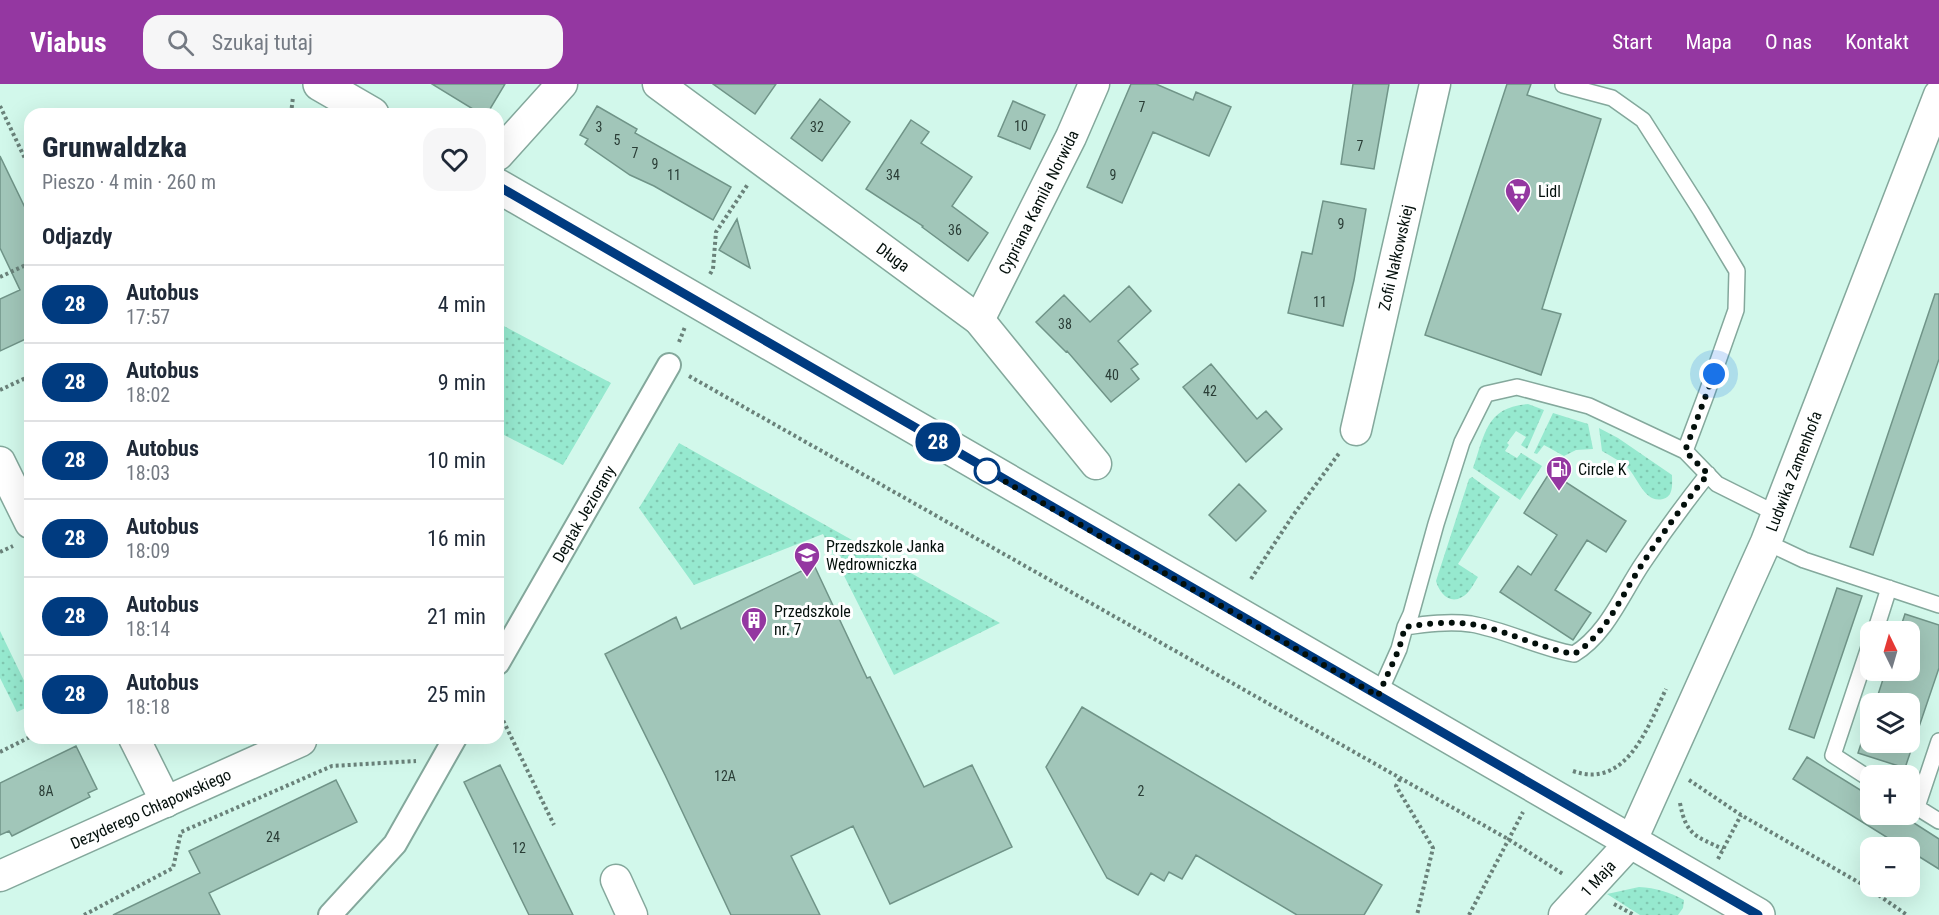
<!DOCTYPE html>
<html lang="pl">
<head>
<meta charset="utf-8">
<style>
  :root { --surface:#fff; --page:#f6f6f7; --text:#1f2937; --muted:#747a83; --line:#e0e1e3; --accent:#9437a1 }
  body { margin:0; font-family:"Roboto Condensed",sans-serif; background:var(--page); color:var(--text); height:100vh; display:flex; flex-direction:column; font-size:22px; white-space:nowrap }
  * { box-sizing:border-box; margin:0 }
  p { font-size:20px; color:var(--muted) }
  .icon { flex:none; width:33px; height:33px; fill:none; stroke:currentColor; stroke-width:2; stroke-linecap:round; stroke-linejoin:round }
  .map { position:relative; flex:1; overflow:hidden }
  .sheet { position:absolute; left:24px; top:24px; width:480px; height:636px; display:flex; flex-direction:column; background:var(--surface); border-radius:18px; box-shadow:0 6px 24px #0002 }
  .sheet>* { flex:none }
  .badge { padding:0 12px; border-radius:20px; font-size:21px; line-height:39px }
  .needle { width:39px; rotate:355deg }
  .fabs { position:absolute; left:1860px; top:537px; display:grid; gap:12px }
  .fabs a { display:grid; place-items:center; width:60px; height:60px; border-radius:12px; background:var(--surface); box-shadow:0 6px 24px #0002; font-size:30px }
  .you { position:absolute; width:30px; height:30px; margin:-15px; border:4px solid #fff; border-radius:50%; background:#1a73e8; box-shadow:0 0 0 9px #1a73e833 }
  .map>.badge { position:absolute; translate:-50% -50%; box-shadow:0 0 0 3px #fff }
  h2 { padding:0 18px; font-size:22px; line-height:54px }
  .round { display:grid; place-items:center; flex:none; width:63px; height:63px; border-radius:18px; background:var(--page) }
  .summary { display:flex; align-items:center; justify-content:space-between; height:102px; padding:0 18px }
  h1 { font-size:28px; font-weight:800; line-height:45px }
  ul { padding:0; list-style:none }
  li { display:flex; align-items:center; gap:18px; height:78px; padding:0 18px; border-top:2px solid var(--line) }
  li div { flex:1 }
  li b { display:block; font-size:22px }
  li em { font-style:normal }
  li .badge { min-width:66px; font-weight:700; text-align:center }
  header { display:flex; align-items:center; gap:36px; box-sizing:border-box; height:84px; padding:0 30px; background:var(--accent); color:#fff }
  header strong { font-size:28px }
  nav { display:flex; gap:33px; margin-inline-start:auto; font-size:21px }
  .search { width:420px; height:54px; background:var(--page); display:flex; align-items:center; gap:15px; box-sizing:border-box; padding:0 21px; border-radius:18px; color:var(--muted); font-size:22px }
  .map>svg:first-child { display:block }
</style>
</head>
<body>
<header>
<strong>Viabus</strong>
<div class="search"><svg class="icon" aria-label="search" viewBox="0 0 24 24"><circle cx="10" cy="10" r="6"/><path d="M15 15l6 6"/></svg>Szukaj tutaj</div>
<nav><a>Start</a><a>Mapa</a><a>O nas</a><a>Kontakt</a></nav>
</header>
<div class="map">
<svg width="1939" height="831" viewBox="0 0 1939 831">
  <defs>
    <pattern id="grass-dots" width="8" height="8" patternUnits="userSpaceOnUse" patternTransform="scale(1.5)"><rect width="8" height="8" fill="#96e9cf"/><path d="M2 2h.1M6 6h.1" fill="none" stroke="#80c7b0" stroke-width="1.8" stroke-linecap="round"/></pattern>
  </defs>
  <rect width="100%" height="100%" fill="#d2f8eb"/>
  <path fill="url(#grass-dots)" d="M498 239 611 299 563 381 498 348Z
    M1528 320 1544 326 1527 365 1521 361 1526 353 1516 347 1507 359 1509 361 1505 367 1517 374 1521 369 1542 382 1520 416 1473 384C1485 350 1486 323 1528 320Z
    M1553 329 1588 340 1593 365 1576 366 1564 372 1544 361 1537 370 1534 369Z
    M1599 344 1618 354 1672 391C1672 399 1674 412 1663 415 1644 420 1637 391 1626 382 1619 376 1610 372 1602 367Z
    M679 359 1000 539 894 591 823 450 694 501 639 424Z
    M1472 393 1500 413 1458 480 1478 493C1474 499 1469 510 1462 513 1449 521 1439 508 1436 497L1469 395Z
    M0 547 30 609V622L17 628 0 594Z
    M1639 803C1656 804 1670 808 1684 816L1683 824 1678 831H1640L1607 810Z"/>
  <path fill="#a1c6b9" stroke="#709488" stroke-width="1.5" d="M432 0H505L487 30H481Z
    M713 0H776L755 30Z
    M1131 0H1156L1193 16 1196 8 1231 23 1209 72 1153 48 1122 119 1087 103Z
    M1353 0H1389L1374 85 1341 80Z
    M1507 0H1531L1527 11 1601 35 1542 225 1561 230 1541 291 1425 251Z
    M820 15 850 38 822 77 791 54Z
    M1013 17 1045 31 1030 65 998 52Z
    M597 22 637 45 635 49 731 103 713 136 654 102 630 91 585 60 588 55 580 51Z
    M911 36 929 48 921 59 972 93 952 122 988 149 968 177 922 143 923 142 866 105Z
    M0 72 30 134V253L0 267V215L20 206 0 164Z
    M1323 117 1366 125 1354 196 1343 242 1288 229 1302 168 1312 170Z
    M737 135 750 184 719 166Z
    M1129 202 1151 227 1118 257 1138 280 1131 285 1139 295 1111 318 1067 267 1066 268 1036 238 1064 211 1090 238Z
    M1935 210H1939V275L1873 471 1850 463Z
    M1211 280 1257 335 1266 327 1282 345 1246 378 1183 303Z
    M1550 388 1626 437 1606 468 1587 456 1555 506 1591 529 1573 556 1500 508 1518 482 1531 491 1557 451 1524 429Z
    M1239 400 1266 427 1236 457 1209 431Z
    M814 481 867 594 870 593 924 703 972 681 1012 763 890 820 853 742 791 772 820 831H731L665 691 605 570 676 533 681 545Z
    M1837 504 1862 512 1814 654 1789 645Z
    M1905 530 1939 541V584L1905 684 1858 669 1870 632V658H1910V620H1875L1886 586H1910V548H1899Z
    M1082 623 1382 801 1364 831H1297L1196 771 1182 795 1169 788 1164 797 1151 789 1138 811 1107 794 1046 683Z
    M76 662 97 705 88 709 90 713 12 752 9 747 0 751V699Z
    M1807 673 1870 712V730H1900L1939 755V785L1910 767V764H1904L1793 695Z
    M500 681 573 831H529L464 698Z
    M336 696 357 738 209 809 220 831H113L200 789 189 767Z"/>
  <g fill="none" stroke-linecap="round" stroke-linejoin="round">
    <g stroke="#84a89c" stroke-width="18">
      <path id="service" d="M1563 1 1612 14 1643 36 1701 127 1737 187 1736 226 1706 311 1685 367
        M1766 458 1804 476 1939 521
        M1405 543C1426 540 1449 537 1471 540 1506 546 1539 564 1574 570 1607 550 1622 510 1643 479 1663 449 1685 419 1708 390
        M1875 548 1889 504
        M1870 560 1833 671 1870 695
        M1378 612 1399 565 1405 543 1411 530 1436 440 1462 358 1486 310 1517 303 1589 322 1685 367 1717 400 1777 430
        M1910 719 1939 737
        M1917 723 1939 657"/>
    </g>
    <g stroke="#84a89c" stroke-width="26">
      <g id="pedestrian">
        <path id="s1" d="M498 579 669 281"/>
        <path d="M330 831 395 760 455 654"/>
      </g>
    </g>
    <g stroke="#84a89c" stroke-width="33">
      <g id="minor">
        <path id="s2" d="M658 0 979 236 1096 380"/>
        <path d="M498 71 562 0"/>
        <path id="s3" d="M979 236 1071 53 1094 0"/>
        <path id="s4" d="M1356 346 1435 0"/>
        <path d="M0 378 30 439"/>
        <path d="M134 654 166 718"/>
        <path id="s5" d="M0 792 301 657"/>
        <path d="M616 796 632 831"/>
        <path id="s6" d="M1564 831 1631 758 1766 458 1939 11"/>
      </g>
    </g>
    <g stroke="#84a89c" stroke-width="36">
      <path id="secondary" d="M320 0 372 30
        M498 102 1758 831"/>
    </g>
    <path stroke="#6a827a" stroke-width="4" stroke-dasharray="3 3" stroke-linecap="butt" d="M0 22 30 85
      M291 30 293 13
      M710 190 713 185 716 148 748 100
      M0 193 30 179
      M679 258 685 243
      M689 292 1508 755 1563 790
      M0 306 30 292
      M0 468 13 462
      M1251 495 1294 430 1340 368
      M498 626 554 741
      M0 668 30 653
      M1573 687C1627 706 1648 642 1666 605
      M1400 695 1396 702 1433 764 1417 831
      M1689 696 1741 731 1867 803 1907 831
      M1680 719C1686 751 1695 752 1723 765
      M1718 775 1741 731
      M1614 820 1634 831
      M84 831 173 784 181 748 332 682 416 677
      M1469 831 1523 728"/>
    <use href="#service" stroke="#fff" stroke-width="15"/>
    <use href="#pedestrian" stroke="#fff" stroke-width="22"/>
    <use href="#minor" stroke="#fff" stroke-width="30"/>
    <use href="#secondary" stroke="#fff" stroke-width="33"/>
  </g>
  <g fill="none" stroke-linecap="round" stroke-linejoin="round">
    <g stroke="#fff" stroke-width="14">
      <path id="line" d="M498 102 1758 831"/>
    </g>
    <use href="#line" stroke="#003b80" stroke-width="9"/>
    <path stroke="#030f0b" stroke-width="6" stroke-dasharray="0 10.8" d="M987 387 1378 612 1399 565 1405 543C1426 540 1449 537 1471 540 1506 546 1539 564 1574 570 1607 550 1622 510 1643 479 1663 448 1685 419 1708 390L1685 367 1714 290"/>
  </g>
  <defs>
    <g id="supermarket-pin" transform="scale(1.35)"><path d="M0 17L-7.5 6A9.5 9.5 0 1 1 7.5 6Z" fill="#9437a1" stroke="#fff"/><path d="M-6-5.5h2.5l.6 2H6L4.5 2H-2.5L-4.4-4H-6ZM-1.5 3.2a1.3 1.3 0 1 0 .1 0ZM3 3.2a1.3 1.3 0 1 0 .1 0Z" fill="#fff"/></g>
    <g id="fuel-pin" transform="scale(1.35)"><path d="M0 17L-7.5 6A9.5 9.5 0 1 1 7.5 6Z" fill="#9437a1" stroke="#fff"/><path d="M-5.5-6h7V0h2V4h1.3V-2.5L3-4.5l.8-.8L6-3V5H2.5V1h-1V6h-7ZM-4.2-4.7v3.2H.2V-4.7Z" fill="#fff"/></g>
    <g id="school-pin" transform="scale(1.35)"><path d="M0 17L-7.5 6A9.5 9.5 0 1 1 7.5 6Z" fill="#9437a1" stroke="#fff"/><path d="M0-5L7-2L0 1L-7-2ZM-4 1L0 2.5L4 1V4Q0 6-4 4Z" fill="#fff"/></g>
    <g id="building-pin" transform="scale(1.35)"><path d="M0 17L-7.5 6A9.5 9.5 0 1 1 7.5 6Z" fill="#9437a1" stroke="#fff"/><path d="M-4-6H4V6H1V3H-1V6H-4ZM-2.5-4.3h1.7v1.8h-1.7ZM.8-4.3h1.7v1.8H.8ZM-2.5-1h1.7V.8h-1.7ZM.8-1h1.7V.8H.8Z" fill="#fff"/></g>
  </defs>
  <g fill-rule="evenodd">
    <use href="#supermarket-pin" x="1518" y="107"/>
    <use href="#fuel-pin" x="1559" y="385"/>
    <use href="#school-pin" x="807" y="471"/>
    <use href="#building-pin" x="754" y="536"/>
  </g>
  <circle fill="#fff" stroke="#003b80" stroke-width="3" cx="987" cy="387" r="12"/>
  <g text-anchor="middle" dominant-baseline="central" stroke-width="6" stroke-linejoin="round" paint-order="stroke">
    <g font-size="14" fill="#2a3d36">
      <text x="1142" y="23">7</text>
      <text x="1021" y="42">10</text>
      <text x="599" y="43">3</text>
      <text x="817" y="43">32</text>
      <text x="617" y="56">5</text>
      <text x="1360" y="62">7</text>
      <text x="635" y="69">7</text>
      <text x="655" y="80">9</text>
      <text x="674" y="91">11</text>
      <text x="893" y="91">34</text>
      <text x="1113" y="91">9</text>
      <text x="1341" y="140">9</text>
      <text x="955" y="146">36</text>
      <text x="1320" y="218">11</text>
      <text x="1065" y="240">38</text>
      <text x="1112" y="291">40</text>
      <text x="1210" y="307">42</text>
      <text x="725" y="692">12A</text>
      <text x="46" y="707">8A</text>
      <text x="1141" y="707">2</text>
      <text x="273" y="753">24</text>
      <text x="519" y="764">12</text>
    </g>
    <g font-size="16" fill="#030f0b" stroke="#fff" text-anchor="start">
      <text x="1538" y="107">Lidl</text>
      <text x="1578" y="385">Circle K</text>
      <text x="826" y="462">Przedszkole Janka<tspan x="826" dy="18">Wędrowniczka</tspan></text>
      <text x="774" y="527">Przedszkole<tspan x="774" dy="18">nr. 7</tspan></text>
    </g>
    <g font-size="16" fill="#030f0b" stroke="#fff">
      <text stroke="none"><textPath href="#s3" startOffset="132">Cypriana Kamila Norwida</textPath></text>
      <text stroke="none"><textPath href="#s2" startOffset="292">Długa</textPath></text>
      <text stroke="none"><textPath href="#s4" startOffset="177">Zofii Nałkowskiej</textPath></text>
      <text stroke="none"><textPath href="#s6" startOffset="504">Ludwika Zamenhofa</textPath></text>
      <text stroke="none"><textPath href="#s1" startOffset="172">Deptak Jeziorany</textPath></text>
      <text stroke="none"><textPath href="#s5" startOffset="165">Dezyderego Chłapowskiego</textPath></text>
      <text stroke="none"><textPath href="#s6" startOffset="50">1 Maja</textPath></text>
    </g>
  </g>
</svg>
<div class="fabs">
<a><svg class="needle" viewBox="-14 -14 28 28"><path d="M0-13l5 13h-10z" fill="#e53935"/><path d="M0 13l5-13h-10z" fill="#747a83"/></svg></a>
<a><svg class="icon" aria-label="layers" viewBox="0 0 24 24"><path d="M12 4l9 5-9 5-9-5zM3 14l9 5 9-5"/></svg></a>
<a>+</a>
<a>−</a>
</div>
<div class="you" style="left:1714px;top:290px"></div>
<b class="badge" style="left:938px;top:358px;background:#003b80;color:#fff">28</b>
<section class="sheet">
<div class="summary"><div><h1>Grunwaldzka</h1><p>Pieszo · 4 min · 260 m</p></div><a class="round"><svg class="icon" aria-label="heart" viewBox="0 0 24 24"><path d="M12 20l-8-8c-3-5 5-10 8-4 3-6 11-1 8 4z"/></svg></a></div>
<h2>Odjazdy</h2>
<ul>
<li><span class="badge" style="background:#003b80;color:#fff">28</span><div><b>Autobus</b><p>17:57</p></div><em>4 min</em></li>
<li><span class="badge" style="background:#003b80;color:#fff">28</span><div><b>Autobus</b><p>18:02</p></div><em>9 min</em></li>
<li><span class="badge" style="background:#003b80;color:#fff">28</span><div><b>Autobus</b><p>18:03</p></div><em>10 min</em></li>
<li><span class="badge" style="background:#003b80;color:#fff">28</span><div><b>Autobus</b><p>18:09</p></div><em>16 min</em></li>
<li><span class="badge" style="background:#003b80;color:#fff">28</span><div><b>Autobus</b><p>18:14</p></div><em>21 min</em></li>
<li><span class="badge" style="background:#003b80;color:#fff">28</span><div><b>Autobus</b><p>18:18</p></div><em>25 min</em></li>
</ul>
</section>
</div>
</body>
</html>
